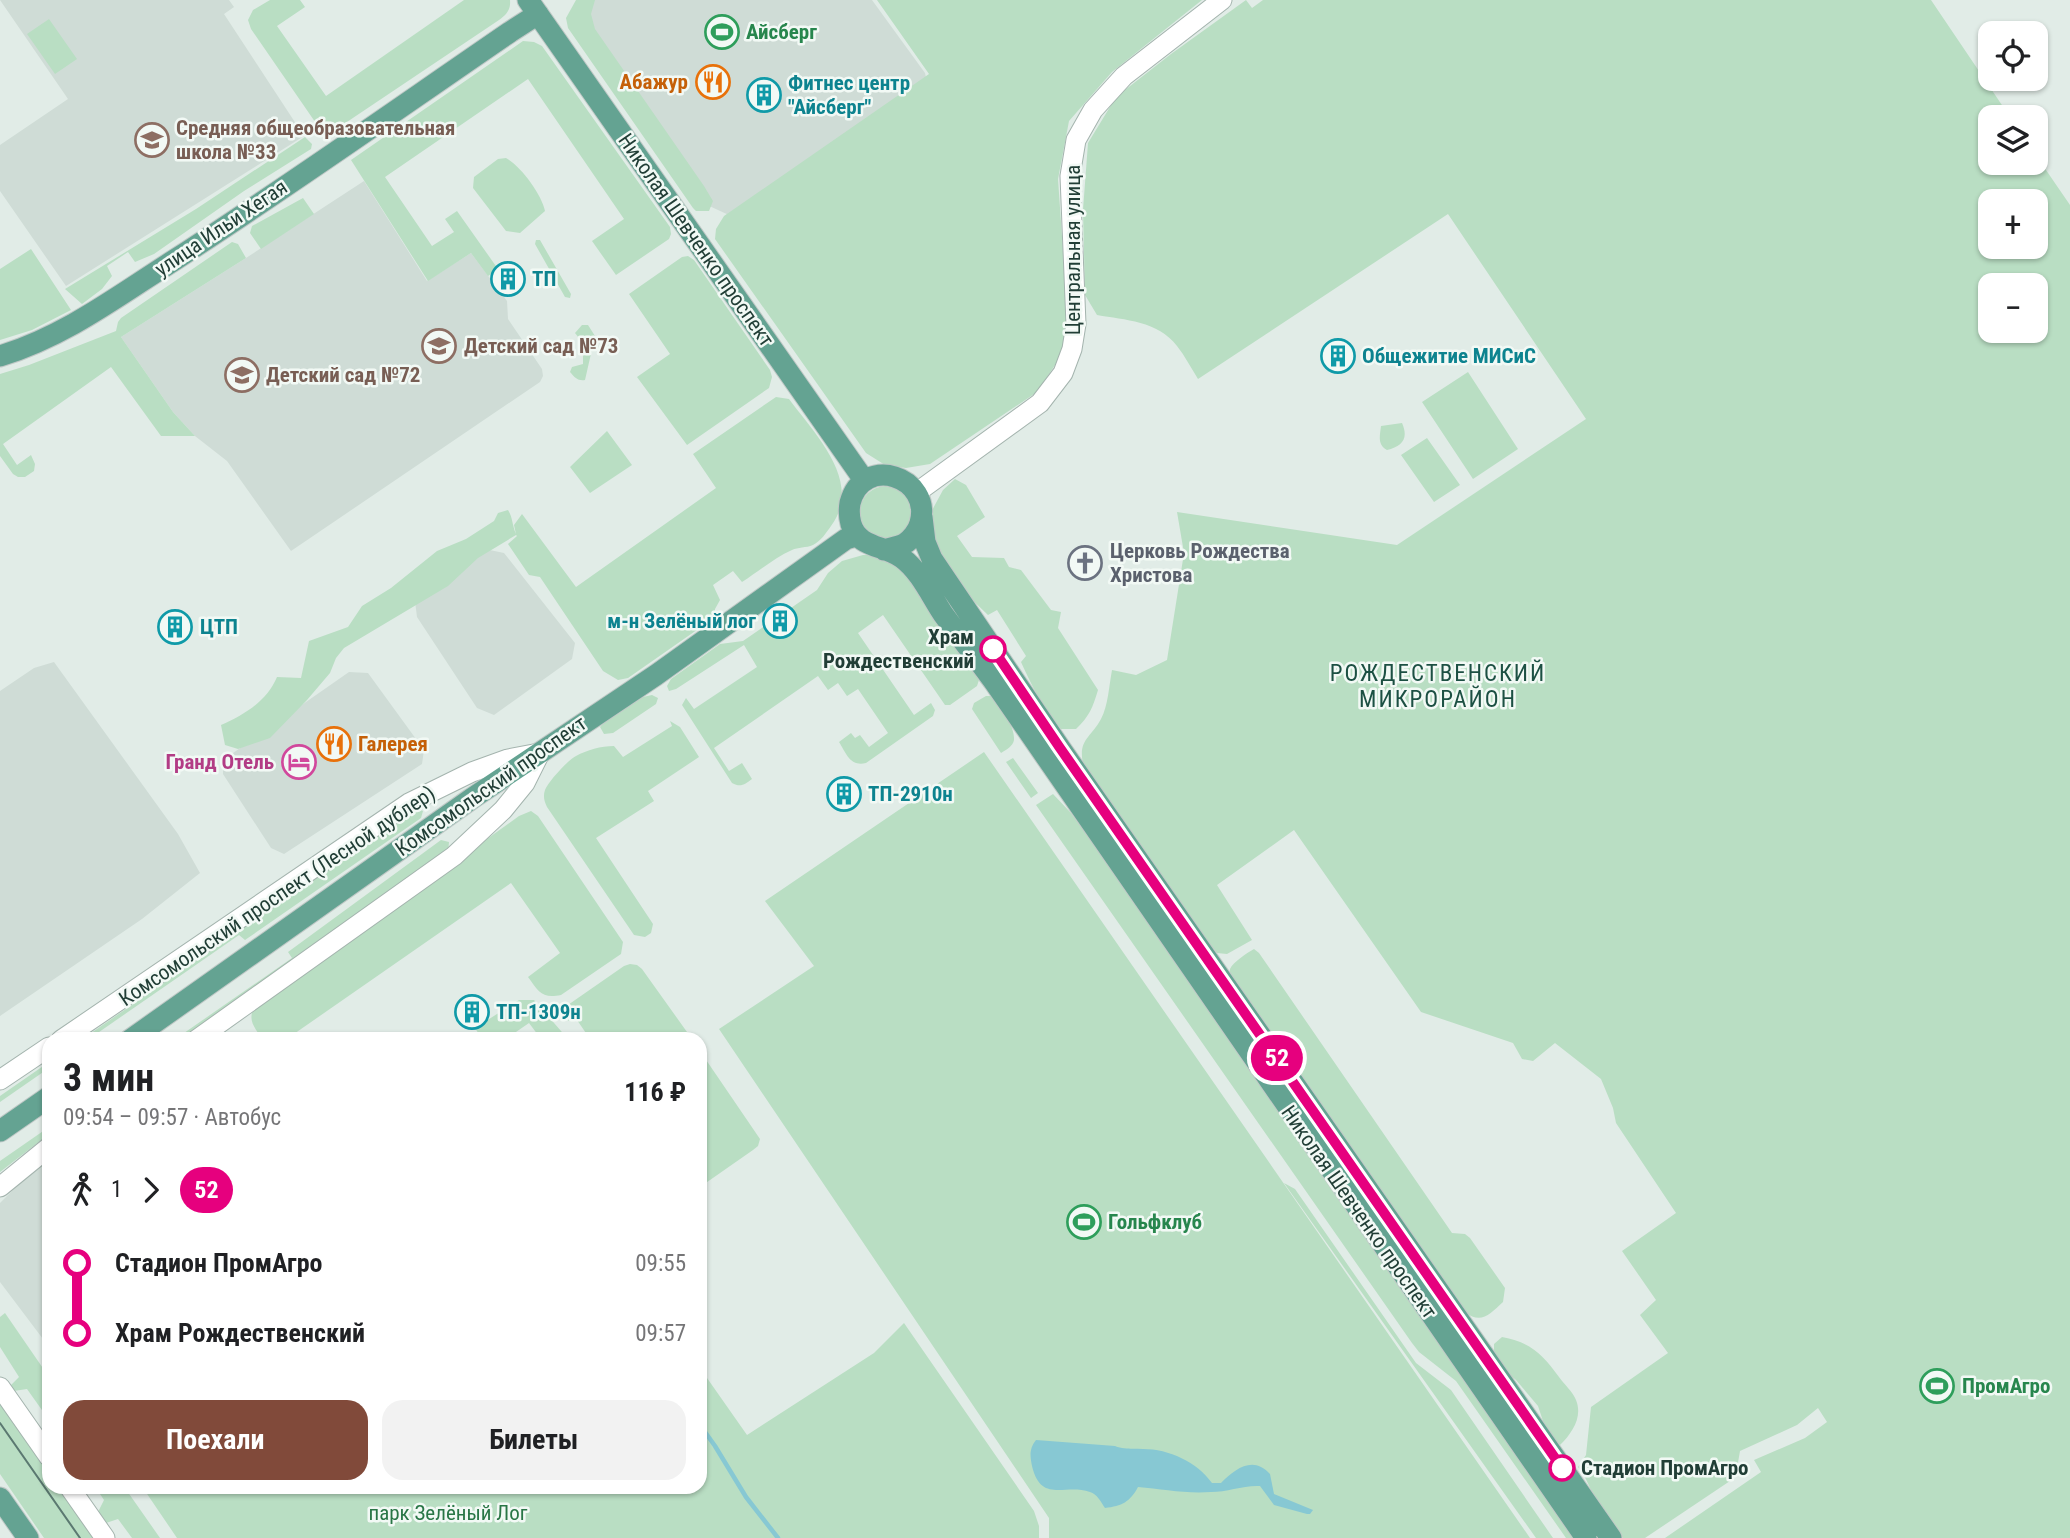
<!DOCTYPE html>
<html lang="ru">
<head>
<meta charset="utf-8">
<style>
  :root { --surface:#fff; --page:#f2f2f2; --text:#202124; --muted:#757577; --accent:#814a3a }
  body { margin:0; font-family:"Roboto Condensed",sans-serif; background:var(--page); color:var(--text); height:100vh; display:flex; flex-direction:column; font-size:26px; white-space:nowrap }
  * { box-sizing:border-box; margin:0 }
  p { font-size:23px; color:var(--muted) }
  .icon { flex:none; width:38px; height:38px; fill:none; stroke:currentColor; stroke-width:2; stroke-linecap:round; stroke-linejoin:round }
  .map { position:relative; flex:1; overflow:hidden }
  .drawer { position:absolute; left:42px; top:1032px; width:665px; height:462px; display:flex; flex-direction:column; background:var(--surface); border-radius:21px; box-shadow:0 2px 5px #0004 }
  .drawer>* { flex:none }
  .badge { padding:0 14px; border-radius:23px; font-size:24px; line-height:46px }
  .controls { position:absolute; left:1978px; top:21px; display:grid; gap:14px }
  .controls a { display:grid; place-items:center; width:70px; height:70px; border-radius:14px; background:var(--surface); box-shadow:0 2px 5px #0004; font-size:35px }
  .map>.badge { position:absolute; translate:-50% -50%; box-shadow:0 0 0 4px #fff }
  .legs { display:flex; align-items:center; gap:10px; height:77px; padding:0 21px; font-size:23px }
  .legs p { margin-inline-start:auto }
  .headline { display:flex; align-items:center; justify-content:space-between; height:119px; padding:0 21px }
  h1 { font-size:38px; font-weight:700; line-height:52px }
  .action { display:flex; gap:14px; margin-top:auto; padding:14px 21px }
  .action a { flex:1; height:80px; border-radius:21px; background:var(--accent); color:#fff; font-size:28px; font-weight:700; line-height:80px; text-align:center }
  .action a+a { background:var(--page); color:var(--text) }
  ul { padding:0 21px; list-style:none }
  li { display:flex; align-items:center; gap:24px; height:70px; font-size:26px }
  li i { display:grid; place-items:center; width:10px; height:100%; margin:0 9px; background:currentColor }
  li i::after { content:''; width:18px; height:18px; margin:-9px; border:5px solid; border-radius:50%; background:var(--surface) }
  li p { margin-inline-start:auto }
  li:first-child i { background:linear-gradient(#0000 50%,currentColor 0) }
  li:last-child i { background:linear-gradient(currentColor 50%,#0000 0) }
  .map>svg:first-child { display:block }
</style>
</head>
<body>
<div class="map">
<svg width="2070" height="1538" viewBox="0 0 2070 1538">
  <rect width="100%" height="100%" fill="#e1ece7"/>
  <path fill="#cfdcd6" d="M0 0H229L234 7 224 14 304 136 66 286 0 191V145L68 99Z
    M585 0H872L925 73 927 82 731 216 705 204 587 34Z
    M364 181 427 281 471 253 507 301 508 319 542 369 543 376 540 382 291 551 227 461 195 436 173 412 121 337 246 258Z
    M485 549 504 553 575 643 572 659 494 715 477 708 417 617 415 601Z
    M54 662 178 834 200 873 142 919 0 1016V691L34 668Z
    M349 672 368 673 424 750 422 764 284 854 271 848 223 774V760Z
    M49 1154V1347L0 1282V1203Z"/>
  <path fill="#b9dec3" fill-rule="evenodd" d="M270 0H300L305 7 277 26 326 96 464 0H510C511 10 506 15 499 20L332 132H322L251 29 248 20 253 10Z
    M576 0H595L591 14 595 29 704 186 713 201 709 211H696L693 208 568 28 566 18Z
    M877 0H1202L1112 72 1069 121 1058 179 1068 323 1061 356 1037 392 930 464 906 468 885 465 866 453 715 239 716 229 724 216 929 74Z
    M1246 0 1252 8 1263 0H1931L2010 117H1990V163H2035V154L2070 205V1538H1665L1761 1472 1754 1460 1805 1438 1827 1422 1818 1408 1797 1425 1740 1451 1736 1474 1730 1481 1645 1538H1623C1613 1529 1602 1514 1596 1502 1590 1489 1587 1478 1578 1467L1586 1455 1591 1407 1668 1353 1640 1315 1656 1300 1622 1251 1676 1213 1616 1123 1613 1108 1601 1079 1555 1043 1533 1061 1522 1059 1513 1043 1421 1012 1294 830 1217 885 1252 940 1227 954 1217 953 1209 943 1083 764C1078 739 1091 738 1101 719 1108 706 1109 686 1112 670L1136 675 1167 660 1184 553 1177 512 1397 545 1586 419 1448 214 1198 379C1191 368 1185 356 1177 346 1158 321 1125 320 1097 315L1085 295 1083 210 1088 143 1116 97 1171 54ZM1990 201H2035V247H1990ZM1990 285H2035V331H1990Z
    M49 19 77 59 55 74 27 34Z
    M523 41 534 42 542 46 670 227 671 234 669 239 616 275 592 241 624 219 528 79 385 177 432 246 454 232 445 219 457 211 498 269 488 276 471 253 428 281 351 160Z
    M305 137 312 144 311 149 244 191 154 254 135 262 128 252 107 266 112 276 102 289 82 304 65 289 196 209Z
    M506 158C521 166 542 195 545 211L520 233 506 231 473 188 474 177 498 159Z
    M303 198 314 214 261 249 250 233 252 226Z
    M536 240H540L571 294 570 298 565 297 535 244Z
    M232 242 238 244 246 258 121 337 173 412 195 436H161L111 367 3 444 17 465 31 455 35 464 34 471 25 477H18L13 474 0 456V374L29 365 116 331 118 322 121 318Z
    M31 249 71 310 32 330 0 340V269Z
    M688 256 694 260 770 370 772 377 769 388 687 445 637 377 670 354 629 294 682 257Z
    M582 325H588L595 336 585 380C578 381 575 378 570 372L572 367 583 364V343L575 333Z
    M1468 372 1518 449 1473 479 1422 402Z
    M776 397 789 399C814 433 864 482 831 526 826 533 821 541 813 545 806 548 798 547 792 550 774 558 758 572 742 582L733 571 713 585 720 600 715 609 714 618 628 678 618 680 603 671 540 577 529 575 508 544 517 536 516 535 478 558 448 586 344 648 336 658 330 673 307 700 270 738 238 749 225 745 221 725C244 715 267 701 277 677L301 678 309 641 348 627 362 606 391 588 437 551 466 539 494 521 498 513 508 510C513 518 512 525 516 534L514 525 522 514 576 587 716 488 693 454Z
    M1402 423C1409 439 1402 446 1387 450 1377 444 1380 436 1381 426Z
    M607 431 632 465 590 493 570 467Z
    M1427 438 1460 485 1434 502 1401 455Z
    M955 479 966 485 985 517 957 536 972 557 1004 558 1009 567 1021 570 1051 610 1061 612 1058 628 1098 690C1093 707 1089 717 1076 729H1061C1043 709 1032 686 1021 662L1026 656 997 610 988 615 964 592 936 551 930 514 943 490Z
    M860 512a26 26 0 1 1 52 0a26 26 0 1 1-52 0Z
    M863 555H875L895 563 913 582 979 680 977 686 950 705H945L883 615 858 633 914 715 931 703 935 710 933 716 866 763C850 767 846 753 839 742L851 733 855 738 860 735 869 747 888 733 858 689 847 696 838 683 828 690 818 676 714 748 729 771 742 763 752 779C745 784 741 788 732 783L682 705 686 698 694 709 757 667 744 645 676 689 669 691 667 686 671 679 720 644 743 641 817 590 828 573 842 561Z
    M652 695 658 698 656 704 613 733 604 734 600 727 605 721 643 697Z
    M986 696H992C1000 708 1015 725 1014 740 1013 746 1006 750 1001 753L972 709 974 703Z
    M670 721 680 727 699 757 648 791 654 801 596 838 653 924 651 933 645 937 634 935 547 807C544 801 543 796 545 790 548 782 568 760 576 756 587 750 601 746 614 746L623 757 672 726Z
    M984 752 1530 1538H1049V1518L719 1029 814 966 765 901Z
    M1013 758 1038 793 1031 798 1006 762Z
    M1053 794 1071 813 1111 868 1571 1532 1573 1538H1566L1456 1381 1419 1352 1412 1343 1036 805Z
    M419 809 423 811 421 818 245 940 239 935 89 1039 81 1040 414 810Z
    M531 811 538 816 623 942 621 954 561 995C542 999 539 992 528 977L560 953 511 883 291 1036 293 1039H263C253 1027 246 1017 257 1004L519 816Z
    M441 840 449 842 448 853 181 1039 174 1040 292 958 288 952Z
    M1254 949 1259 953 1452 1233 1465 1234 1470 1238 1505 1288 1503 1302C1490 1314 1481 1325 1465 1312L1233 981C1232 978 1229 973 1230 969 1233 962 1247 953 1254 949Z
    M630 964 637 965 642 969 692 1039H590L577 1020C569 1022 566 1021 562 1014L565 1007 624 966Z
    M519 1000H534L568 1039H541L529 1023 506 1039H482L475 1028Z
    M700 1051 760 1139 758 1146 753 1150 700 1187Z
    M49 1062V1068L0 1102V1096Z
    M49 1127V1134L0 1172V1161Z
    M1284 1183 1295 1189 1416 1363 1451 1390 1553 1538H1536Z
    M5 1313 49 1377V1420L27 1389 14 1391 10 1386 19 1377 0 1347V1317Z
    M904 1323 1034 1511 1039 1526V1538H177L143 1488H700V1368L747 1435 874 1353Z
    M1502 1337C1531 1342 1543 1355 1559 1377 1564 1384 1573 1392 1576 1400 1583 1417 1572 1433 1560 1445L1546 1430 1538 1406 1516 1380 1500 1367 1494 1356V1344Z
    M0 1401 49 1471V1488H60L96 1538H44L0 1474Z
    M96 1488H125L160 1538H132L118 1519 106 1523 98 1512 104 1500Z"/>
  <path fill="#87c8d3" d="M1036 1440 1115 1446C1125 1450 1132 1448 1143 1449 1169 1449 1197 1462 1212 1483H1221C1235 1469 1253 1455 1270 1474L1274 1494 1313 1510 1310 1514H1307L1274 1505 1260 1486C1244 1485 1227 1492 1211 1492 1186 1494 1162 1489 1138 1487 1130 1502 1122 1506 1105 1508 1101 1502 1097 1494 1090 1492 1065 1483 1041 1504 1032 1466 1030 1456 1029 1449 1036 1440Z"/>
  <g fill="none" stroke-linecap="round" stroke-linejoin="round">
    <path stroke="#87c8d3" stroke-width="4.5" d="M700 1425 715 1446 746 1497 778 1538"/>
    <g stroke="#a4b4ae" stroke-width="21">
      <path id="minor" d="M916 493 1040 403 1063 373 1072 349 1076 324 1070 176 1076 140 1093 110 1124 76 1222 0
        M61 1040 409 803 472 772 508 759 539 753
        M196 1040 454 856 503 810 525 783 540 753
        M0 1080 49 1047
        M0 1187 49 1147
        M0 1387 49 1457
        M70 1488 105 1538"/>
    </g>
    <g stroke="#c1c9c7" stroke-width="23">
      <path id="major" d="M528 0 864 480
        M0 356C66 336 119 295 176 259 289 186 399 108 510 32L538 14
        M922 517 925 542 932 559 1060 748 1611 1538
        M884 550C890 548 898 547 904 544 911 540 918 531 920 523 933 477 863 453 850 503 849 509 849 517 851 524 858 548 884 545 902 558 920 571 931 596 943 614 960 637 978 660 995 683L1586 1538
        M130 1040 471 799 656 675 846 539 856 536
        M0 1131 49 1097
        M0 1498 28 1538"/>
    </g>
    <use href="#minor" stroke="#fff" stroke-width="19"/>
    <use href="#major" stroke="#64a392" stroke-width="21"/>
    <path stroke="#5b7971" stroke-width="2" d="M0 1423 80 1538"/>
  </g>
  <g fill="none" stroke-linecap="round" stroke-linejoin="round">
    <g stroke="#fff" stroke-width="16">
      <path id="line-1" d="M993 649 1060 748 1562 1468"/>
    </g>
    <use href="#line-1" stroke="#e6007e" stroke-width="10"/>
  </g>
  <defs>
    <g id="stadium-ring" transform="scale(1.75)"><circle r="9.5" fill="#f2f9f5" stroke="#2e9e5b" stroke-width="1.5"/><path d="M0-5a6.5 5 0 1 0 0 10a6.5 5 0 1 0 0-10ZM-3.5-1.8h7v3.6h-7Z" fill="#2e9e5b"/></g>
    <g id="restaurant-ring" transform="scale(1.75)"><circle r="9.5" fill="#f2f9f5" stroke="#e8710a" stroke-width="1.5"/><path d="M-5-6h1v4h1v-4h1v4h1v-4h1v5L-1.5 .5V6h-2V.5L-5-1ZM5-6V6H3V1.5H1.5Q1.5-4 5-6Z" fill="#e8710a"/></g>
    <g id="building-ring" transform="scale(1.75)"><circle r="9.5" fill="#f2f9f5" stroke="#0f9aa8" stroke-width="1.5"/><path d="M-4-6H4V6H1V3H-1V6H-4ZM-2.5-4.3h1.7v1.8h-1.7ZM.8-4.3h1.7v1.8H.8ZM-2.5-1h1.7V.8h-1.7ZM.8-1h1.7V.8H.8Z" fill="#0f9aa8"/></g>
    <g id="school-ring" transform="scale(1.75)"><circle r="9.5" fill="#f2f9f5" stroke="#8d6e63" stroke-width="1.5"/><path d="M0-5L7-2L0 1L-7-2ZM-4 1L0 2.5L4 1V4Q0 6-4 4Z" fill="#8d6e63"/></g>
    <g id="church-ring" transform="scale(1.75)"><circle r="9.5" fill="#f2f9f5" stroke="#6b7280" stroke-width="1.5"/><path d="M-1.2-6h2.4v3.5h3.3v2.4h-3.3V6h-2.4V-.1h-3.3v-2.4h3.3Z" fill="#6b7280"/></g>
    <g id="hotel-ring" transform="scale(1.75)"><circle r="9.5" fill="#f2f9f5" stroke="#d1479c" stroke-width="1.5"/><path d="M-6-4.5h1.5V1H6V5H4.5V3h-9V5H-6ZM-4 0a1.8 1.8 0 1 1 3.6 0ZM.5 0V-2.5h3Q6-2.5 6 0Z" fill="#d1479c"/></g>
  </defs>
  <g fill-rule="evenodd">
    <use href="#stadium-ring" x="722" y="32"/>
    <use href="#restaurant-ring" x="713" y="82"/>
    <use href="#building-ring" x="764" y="95"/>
    <use href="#school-ring" x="152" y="140"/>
    <use href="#building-ring" x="508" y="279"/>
    <use href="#school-ring" x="439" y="346"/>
    <use href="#building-ring" x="1338" y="356"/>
    <use href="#school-ring" x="242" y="375"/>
    <use href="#church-ring" x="1085" y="563"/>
    <use href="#building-ring" x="780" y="621"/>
    <use href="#building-ring" x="175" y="627"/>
    <use href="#restaurant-ring" x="334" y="744"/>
    <use href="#hotel-ring" x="299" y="762"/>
    <use href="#building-ring" x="844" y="794"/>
    <use href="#building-ring" x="472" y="1012"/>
    <use href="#stadium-ring" x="1084" y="1222"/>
    <use href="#stadium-ring" x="1937" y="1386"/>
  </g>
  <g fill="#fff" stroke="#e6007e" stroke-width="3.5">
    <circle cx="993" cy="649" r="12"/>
    <circle cx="1562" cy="1468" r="12"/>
  </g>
  <g text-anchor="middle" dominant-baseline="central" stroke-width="5" stroke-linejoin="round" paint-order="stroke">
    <g font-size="21" font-weight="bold" fill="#27864d" stroke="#f2f9f5" text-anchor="start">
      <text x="746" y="32">Айсберг</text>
      <text x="1108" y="1222">Гольфклуб</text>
      <text x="1962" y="1386">ПромАгро</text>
    </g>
    <g font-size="21" font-weight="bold" fill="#c56008" stroke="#f2f9f5" text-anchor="end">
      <text x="688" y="82">Абажур</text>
      <text x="358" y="744" text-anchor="start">Галерея</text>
    </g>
    <g font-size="21" font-weight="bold" fill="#0d838f" stroke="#f2f9f5" text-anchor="start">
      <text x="788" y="83">Фитнес центр<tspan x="788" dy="24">"Айсберг"</tspan></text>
      <text x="532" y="279">ТП</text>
      <text x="1362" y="356">Общежитие МИСиС</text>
      <text x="756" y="621" text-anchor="end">м-н Зелёный лог</text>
      <text x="200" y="627">ЦТП</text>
      <text x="868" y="794">ТП-2910н</text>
      <text x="496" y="1012">ТП-1309н</text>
    </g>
    <g font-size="21" font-weight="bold" fill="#785e54" stroke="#f2f9f5" text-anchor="start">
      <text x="176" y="128">Средняя общеобразовательная<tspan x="176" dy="24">школа №33</tspan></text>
      <text x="464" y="346">Детский сад №73</text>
      <text x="266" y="375">Детский сад №72</text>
    </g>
    <g font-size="21" fill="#213e36" stroke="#f2f9f5">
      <text transform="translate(221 228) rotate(-34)">улица Ильи Хегая</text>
      <text transform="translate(696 240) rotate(55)">Николая Шевченко проспект</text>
      <text transform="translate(1073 250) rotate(-90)">Центральная улица</text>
      <text transform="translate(491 786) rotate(-35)">Комсомольский проспект</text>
      <text transform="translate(277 896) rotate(-34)">Комсомольский проспект (Лесной дублер)</text>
      <text transform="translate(1359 1212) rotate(55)">Николая Шевченко проспект</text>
    </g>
    <g font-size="21" font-weight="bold" fill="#5b616d" stroke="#f2f9f5" text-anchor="start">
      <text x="1110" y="551">Церковь Рождества<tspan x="1110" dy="24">Христова</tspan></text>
    </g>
    <g font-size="21" font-weight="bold" fill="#213e36" stroke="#f2f9f5" text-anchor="end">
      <text x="974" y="637">Храм<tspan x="974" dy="24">Рождественский</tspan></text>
      <text x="1581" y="1468" text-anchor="start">Стадион ПромАгро</text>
    </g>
    <g font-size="21" font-weight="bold" fill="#b23c85" stroke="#f2f9f5" text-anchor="end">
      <text x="274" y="762">Гранд Отель</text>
    </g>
    <g font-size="21" fill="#297646" stroke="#f2f9f5">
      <text x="448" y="1513">парк Зелёный Лог</text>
    </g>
    <g font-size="23" letter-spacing="2" fill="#1c5043" stroke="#f2f9f5">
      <text x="1438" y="673">РОЖДЕСТВЕНСКИЙ<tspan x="1438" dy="26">МИКРОРАЙОН</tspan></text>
    </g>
  </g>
</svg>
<div class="controls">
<a><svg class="icon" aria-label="locate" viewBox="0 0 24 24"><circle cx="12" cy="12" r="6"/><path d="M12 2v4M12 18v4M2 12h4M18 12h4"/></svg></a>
<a><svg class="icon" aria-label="layers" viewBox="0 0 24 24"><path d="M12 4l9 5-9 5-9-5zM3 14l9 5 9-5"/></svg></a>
<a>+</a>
<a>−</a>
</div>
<b class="badge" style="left:1277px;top:1058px;background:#e6007e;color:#fff">52</b>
<section class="drawer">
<div class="headline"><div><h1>3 мин</h1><p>09:54 – 09:57 · Автобус</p></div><b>116 ₽</b></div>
<div class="legs"><svg class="icon" aria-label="walk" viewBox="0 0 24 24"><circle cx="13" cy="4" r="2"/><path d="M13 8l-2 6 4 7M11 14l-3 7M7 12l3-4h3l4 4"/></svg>1<svg class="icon" aria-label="forward" viewBox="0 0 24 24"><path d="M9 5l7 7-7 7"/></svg><b class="badge" style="background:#e6007e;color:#fff">52</b></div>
<ul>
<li><i style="color:#e6007e"></i><b>Стадион ПромАгро</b><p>09:55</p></li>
<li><i style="color:#e6007e"></i><b>Храм Рождественский</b><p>09:57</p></li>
</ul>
<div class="action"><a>Поехали</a><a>Билеты</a></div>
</section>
</div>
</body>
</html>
